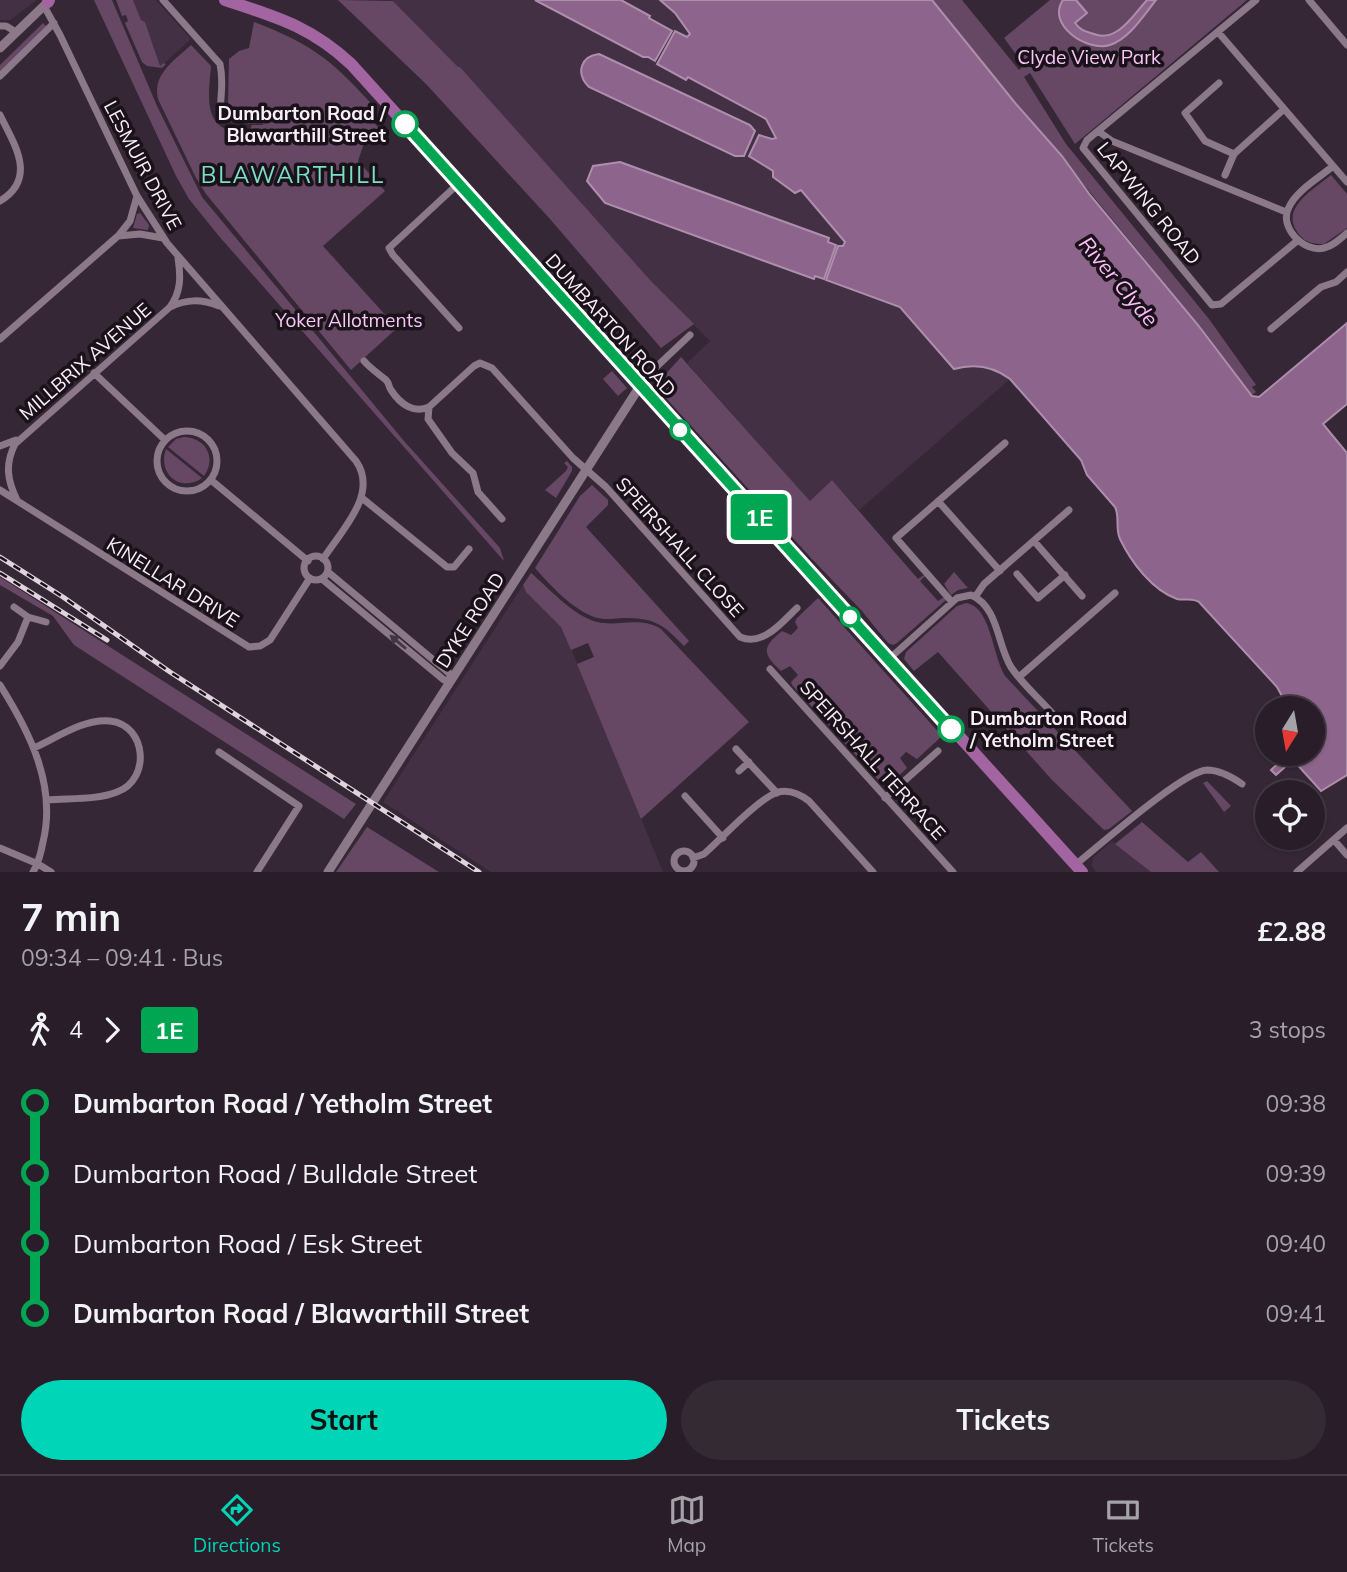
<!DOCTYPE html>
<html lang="en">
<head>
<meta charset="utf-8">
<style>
  :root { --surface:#281d28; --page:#342a34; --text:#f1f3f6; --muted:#a5a2a8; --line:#443b45; --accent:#00d5b7 }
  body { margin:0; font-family:Mulish,sans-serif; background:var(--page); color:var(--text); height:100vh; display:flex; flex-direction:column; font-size:26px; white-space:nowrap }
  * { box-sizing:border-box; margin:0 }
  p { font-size:23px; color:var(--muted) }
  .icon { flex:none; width:38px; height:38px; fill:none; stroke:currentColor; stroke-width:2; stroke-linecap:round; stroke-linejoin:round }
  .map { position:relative; height:872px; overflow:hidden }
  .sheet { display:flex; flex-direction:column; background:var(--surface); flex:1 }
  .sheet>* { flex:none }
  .badge { padding:0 14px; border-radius:5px; font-size:24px; line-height:46px }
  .needle { width:46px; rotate:191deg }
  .fabs { position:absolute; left:1255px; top:696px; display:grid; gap:14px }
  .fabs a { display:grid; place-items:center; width:70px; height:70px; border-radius:50%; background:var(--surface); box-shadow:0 2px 5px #0004,0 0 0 2px var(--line); font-size:35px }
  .map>.badge { position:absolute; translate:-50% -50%; box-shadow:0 0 0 4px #fff }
  .legs { display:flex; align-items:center; gap:10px; height:77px; padding:0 21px; font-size:23px }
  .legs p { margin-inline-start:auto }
  .overview { display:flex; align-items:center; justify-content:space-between; height:119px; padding:0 21px }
  h1 { font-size:38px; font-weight:700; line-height:52px }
  .action { display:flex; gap:14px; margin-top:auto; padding:14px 21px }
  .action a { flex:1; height:80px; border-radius:42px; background:var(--accent); color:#111; font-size:28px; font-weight:700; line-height:80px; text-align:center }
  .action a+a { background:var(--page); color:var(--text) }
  ul { padding:0 21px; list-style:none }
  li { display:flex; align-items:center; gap:24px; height:70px; font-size:26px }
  li i { display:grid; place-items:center; width:10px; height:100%; margin:0 9px; background:currentColor }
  li i::after { content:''; width:18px; height:18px; margin:-9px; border:5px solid; border-radius:50%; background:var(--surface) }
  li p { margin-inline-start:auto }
  li:first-child i { background:linear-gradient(#0000 50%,currentColor 0) }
  li:last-child i { background:linear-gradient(currentColor 50%,#0000 0) }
  .tabs { display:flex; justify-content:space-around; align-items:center; height:98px; border-top:2px solid var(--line); background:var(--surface); font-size:19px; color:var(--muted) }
  .tabs a { display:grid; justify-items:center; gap:4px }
  .tabs .on { color:var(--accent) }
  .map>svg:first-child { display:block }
</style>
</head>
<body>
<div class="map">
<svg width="1347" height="872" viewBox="0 0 1347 872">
  <rect width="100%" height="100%" fill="#362736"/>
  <path fill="#443044" d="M0 0H37L10 20H0Z
    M133 0H156L191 39 160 67 145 23 141 20Z
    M392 0H660L675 13 690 34 687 37 676 31 687 79 688 77 766 119 777 137 774 140 762 137 752 157 773 171V178L795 193 801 190 845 242 843 246H839L826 280 900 307 959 367 991 368 1010 379 859 510 832 480 810 501 687 363 710 341 651 281 460 67 459 68Z
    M523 585 526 592 563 629 663 872H491L383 802Z
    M1112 841 1151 872H1096L1092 866 1093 858Z"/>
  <path fill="#664865" d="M94 0H112L157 106 202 197 404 441 500 548 504 561 218 235 189 199 176 176Z
    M116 0H133L141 20 145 22 160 66 164 63 166 64 162 68 147 66 142 62 125 23 128 21 126 15 122 16Z
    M338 0 393 1 458 67H460L651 281 694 324 661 348 550 219 426 84Z
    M932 0H962L1019 70 1024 65 1004 38 1050 0H1247L1075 144 1030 73 1024 77 1066 144 1209 319 1256 385 1252 387 1256 392 1252 395C1149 260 1039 132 932 0Z
    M254 22C314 45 333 61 376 109L374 123 381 130 363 146 358 161 385 191 323 246 397 328 351 370 206 194 195 176 158 99C152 74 175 60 191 45L211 66C209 92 202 126 235 132L237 125 240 127 241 134H248L252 125H263L264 112H237L232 110 228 103 229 59 239 51 249 48Z
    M43 23 46 26 0 71V65Z
    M1331 175 1347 194V228L1324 244C1311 244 1303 242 1296 230 1282 207 1314 189 1331 175Z
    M140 213 149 225 148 230 133 228 137 214Z
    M681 357 810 501 832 480 918 579 924 575 925 576 920 581 938 601 944 597 946 600 897 643 893 645 888 643 861 610 811 558 655 386Z
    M612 371 627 388 618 396 603 379Z
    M184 437C206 438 217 458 204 476L168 447 176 439Z
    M166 449 202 478C181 493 157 474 166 449Z
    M567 461 572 467V471L556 498 545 490 566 471 568 467 564 463Z
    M592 485 608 500V505L586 527 689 641 684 646C662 623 654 618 622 618 613 619 603 620 594 617 572 609 550 585 535 568L580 496Z
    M954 572 968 588 958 590 951 595 944 584Z
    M531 573C550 589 572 615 597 622 619 627 640 616 661 629L749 722 641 819 577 664 594 657 588 643 571 650 561 627 526 592 523 585Z
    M0 577 356 804 344 819 74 645 53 616 0 585Z
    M818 598 942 736 917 759 906 752 900 758 907 768 886 788 792 685 791 682 798 675 790 666 781 671C762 654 762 647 782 631L791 635 798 628 795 622 797 618Z
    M966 603C992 607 992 657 1006 677L1132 811 1109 829 1104 830 1052 780 938 652 914 671 904 659 906 652 957 606Z
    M1207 781 1231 806 1224 812 1203 783Z
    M1142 822 1188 862 1201 852 1219 872H1151L1115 844Z
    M367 827 439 872H336Z"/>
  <path fill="#8d658c" stroke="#ae8ead" stroke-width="2" d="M535 0H621L650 16 649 18 672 31 655 61 648 57H643Z
    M660 0H932L1016 104 1062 156 1090 195 1198 325 1252 396 1259 397 1347 323V404L1323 424 1347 453V775L1321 791 1293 760 1276 775 1271 770 1282 760 1278 754H1312V709H1289L1277 687 1199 602C1191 597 1185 601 1177 599 1152 590 1131 562 1120 539 1115 528 1120 517 1115 507L1087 475 1081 460 1010 379C993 366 975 363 954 369L900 307 826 280 838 246H843L845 242 801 190 795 193 773 177V171L749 156 759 135 772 139 776 138 766 119 688 77 686 80 657 64 675 31 687 37 690 34 675 13Z
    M1063 0H1076L1087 13 1075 23C1081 31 1085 31 1094 34 1117 43 1133 15 1147 0H1156C1143 16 1130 38 1110 45 1087 52 1046 25 1063 0Z
    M599 54 750 125 755 131 744 156H735L589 87C575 73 581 56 599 54Z
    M620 162 829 238 828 242 836 245 824 279 815 276 814 279 605 203 587 181 593 166Z"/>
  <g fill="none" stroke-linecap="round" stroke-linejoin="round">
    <path stroke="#8b7889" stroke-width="7" d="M163 0 220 64C229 107 199 121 264 120
      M1256 0 1087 140 1083 148 1212 305 1221 304 1297 241
      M1309 0 1347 45
      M44 6 60 35 137 196 167 243 356 461C379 494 341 531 323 559
      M0 26H6L16 32
      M1218 32 1347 182
      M0 76 54 23
      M1219 83 1185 113 1205 141 1234 154 1283 110
      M0 115C14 144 38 178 0 201
      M1098 131 1112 141 1286 212
      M1333 166C1319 178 1297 190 1289 207 1278 227 1304 253 1324 248 1333 246 1340 239 1347 233
      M1225 175 1234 154
      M458 184 389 248 393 255 459 328
      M119 235 130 221 137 196
      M170 307C187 299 201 299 219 306
      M1271 329 1321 287 1336 282 1347 272
      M0 339 118 236 140 234 163 238
      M364 361C371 369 379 374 386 380 390 384 388 386 391 390 400 404 414 414 429 407
      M94 373 165 440
      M640 386 652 371 690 335
      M157 461a30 30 0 1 1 60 0a30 30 0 1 1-60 0Z
      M0 446 16 440
      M211 480 308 561
      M0 490 249 647 260 646 270 640 310 578
      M362 498 447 567H454L469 549
      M17 500C7 480 5 464 15 444L170 307C181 292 181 277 178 258
      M938 501 1000 571
      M502 519 478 492 473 473 452 453 428 419 429 407 474 366 480 363 492 368 573 458 606 487 740 637C763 647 782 622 797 608
      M1034 541 1082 596
      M304 568a12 12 0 1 1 24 0a12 12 0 1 1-24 0Z
      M328 572 449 673 452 680
      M1017 574 1038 598 1065 575
      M322 579 444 680H452
      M975 597 984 584 1069 510
      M952 602 896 538 1005 443
      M14 607 28 617 46 622
      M889 659 957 598 971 595C999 607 997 645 1011 667 1022 684 1039 698 1052 713
      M0 666 18 642 28 617
      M770 669 953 872
      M1019 677 1115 593
      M0 685C29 731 57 785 43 842 41 853 39 862 33 872
      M34 748C56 738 85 718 110 721 147 725 151 780 117 792 97 800 69 798 47 800
      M736 749 777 793
      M219 752 299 806 257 872
      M739 771 749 762
      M685 796 723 838
      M885 798 938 751
      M1334 840 1347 855
      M0 848 38 864 51 872
      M674 861a10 10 0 1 1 20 0a10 10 0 1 1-20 0Z
      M693 858 704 854C721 839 759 798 778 792 790 789 800 794 809 801L873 872
      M1075 865C1098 847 1183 771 1207 770 1220 770 1232 777 1242 784
      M1297 872 1347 828"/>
    <path stroke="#8b7889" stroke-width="9" d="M0 48 50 0
      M328 872 640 386"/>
    <path stroke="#a364a2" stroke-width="12" d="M225 0C276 17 310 26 351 64L1082 872
      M48 2 49 0"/>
    <g stroke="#dfd3de" stroke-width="5">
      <path id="rail" d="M0 557 63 597 170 672 479 872
        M0 573 107 640"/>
    </g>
    <use href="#rail" stroke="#1a1219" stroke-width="2.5" stroke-dasharray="8" stroke-linecap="butt"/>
  </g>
  <defs><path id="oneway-solid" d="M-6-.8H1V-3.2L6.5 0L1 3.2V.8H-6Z" transform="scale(1.75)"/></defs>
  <use fill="#423640" href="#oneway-solid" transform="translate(398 642) rotate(-140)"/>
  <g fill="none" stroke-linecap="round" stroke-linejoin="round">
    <g stroke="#fff" stroke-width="16">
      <path id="line-1" d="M405 124 951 729"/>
    </g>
    <use href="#line-1" stroke="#00a651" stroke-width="10"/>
  </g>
  <g fill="#fff" stroke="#00a651" stroke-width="3.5">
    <circle cx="405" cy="124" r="12"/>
    <circle cx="680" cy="430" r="9"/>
    <circle cx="850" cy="617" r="9"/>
    <circle cx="951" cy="729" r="12"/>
  </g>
  <g text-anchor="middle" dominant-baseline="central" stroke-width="7" stroke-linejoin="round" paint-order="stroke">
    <g font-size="19" fill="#f9c6f7" stroke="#1a1219">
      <text x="1089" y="57">Clyde View Park</text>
      <text x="349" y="320">Yoker Allotments</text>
    </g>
    <g font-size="19" font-weight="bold" fill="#faeff9" stroke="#1a1219" text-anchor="end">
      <text x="386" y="113">Dumbarton Road /<tspan x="386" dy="22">Blawarthill Street</tspan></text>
      <text x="970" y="718" text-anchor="start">Dumbarton Road<tspan x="970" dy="22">/ Yetholm Street</tspan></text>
    </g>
    <g font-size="19" fill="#faeff9" stroke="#1a1219">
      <text transform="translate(143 165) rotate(62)">LESMUIR DRIVE</text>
      <text transform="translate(1149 203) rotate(51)">LAPWING ROAD</text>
      <text transform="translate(611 325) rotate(48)">DUMBARTON ROAD</text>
      <text transform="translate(85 361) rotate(-41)">MILLBRIX AVENUE</text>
      <text transform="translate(680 547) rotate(48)">SPEIRSHALL CLOSE</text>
      <text transform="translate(173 582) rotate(32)">KINELLAR DRIVE</text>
      <text transform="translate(470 620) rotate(-57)">DYKE ROAD</text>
      <text transform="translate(873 760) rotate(48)">SPEIRSHALL TERRACE</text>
    </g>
    <g font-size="21" font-style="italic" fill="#fdbefb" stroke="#1a1219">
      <text transform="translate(1119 281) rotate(50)">River Clyde</text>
    </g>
    <g font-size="23" letter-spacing="2" fill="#7bdfca" stroke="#1a1219">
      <text x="293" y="174">BLAWARTHILL</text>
    </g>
  </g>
</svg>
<div class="fabs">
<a><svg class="needle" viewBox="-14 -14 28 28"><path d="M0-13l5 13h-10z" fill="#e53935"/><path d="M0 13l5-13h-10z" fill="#a5a2a8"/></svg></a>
<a><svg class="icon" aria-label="locate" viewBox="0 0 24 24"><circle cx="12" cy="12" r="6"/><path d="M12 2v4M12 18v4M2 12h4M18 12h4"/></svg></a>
</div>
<b class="badge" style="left:759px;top:517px;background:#00a651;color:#fff">1E</b>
</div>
<section class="sheet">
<div class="overview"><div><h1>7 min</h1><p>09:34 – 09:41 · Bus</p></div><b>£2.88</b></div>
<div class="legs"><svg class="icon" aria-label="walk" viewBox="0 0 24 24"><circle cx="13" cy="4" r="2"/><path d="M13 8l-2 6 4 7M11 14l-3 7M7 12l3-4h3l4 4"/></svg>4<svg class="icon" aria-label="forward" viewBox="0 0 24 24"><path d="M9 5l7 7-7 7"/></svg><b class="badge" style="background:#00a651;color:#fff">1E</b><p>3 stops</p></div>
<ul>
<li><i style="color:#00a651"></i><b>Dumbarton Road / Yetholm Street</b><p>09:38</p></li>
<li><i style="color:#00a651"></i><span>Dumbarton Road / Bulldale Street</span><p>09:39</p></li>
<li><i style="color:#00a651"></i><span>Dumbarton Road / Esk Street</span><p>09:40</p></li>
<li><i style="color:#00a651"></i><b>Dumbarton Road / Blawarthill Street</b><p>09:41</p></li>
</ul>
<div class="action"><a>Start</a><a>Tickets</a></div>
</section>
<nav class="tabs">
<a class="on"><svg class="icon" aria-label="directions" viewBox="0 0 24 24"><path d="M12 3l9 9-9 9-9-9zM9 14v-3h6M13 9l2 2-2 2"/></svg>Directions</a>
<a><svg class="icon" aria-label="map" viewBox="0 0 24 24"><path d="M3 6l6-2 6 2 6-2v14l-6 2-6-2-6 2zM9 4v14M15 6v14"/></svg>Map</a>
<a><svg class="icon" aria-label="tickets" viewBox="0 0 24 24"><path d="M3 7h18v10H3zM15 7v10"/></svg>Tickets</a>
</nav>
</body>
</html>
